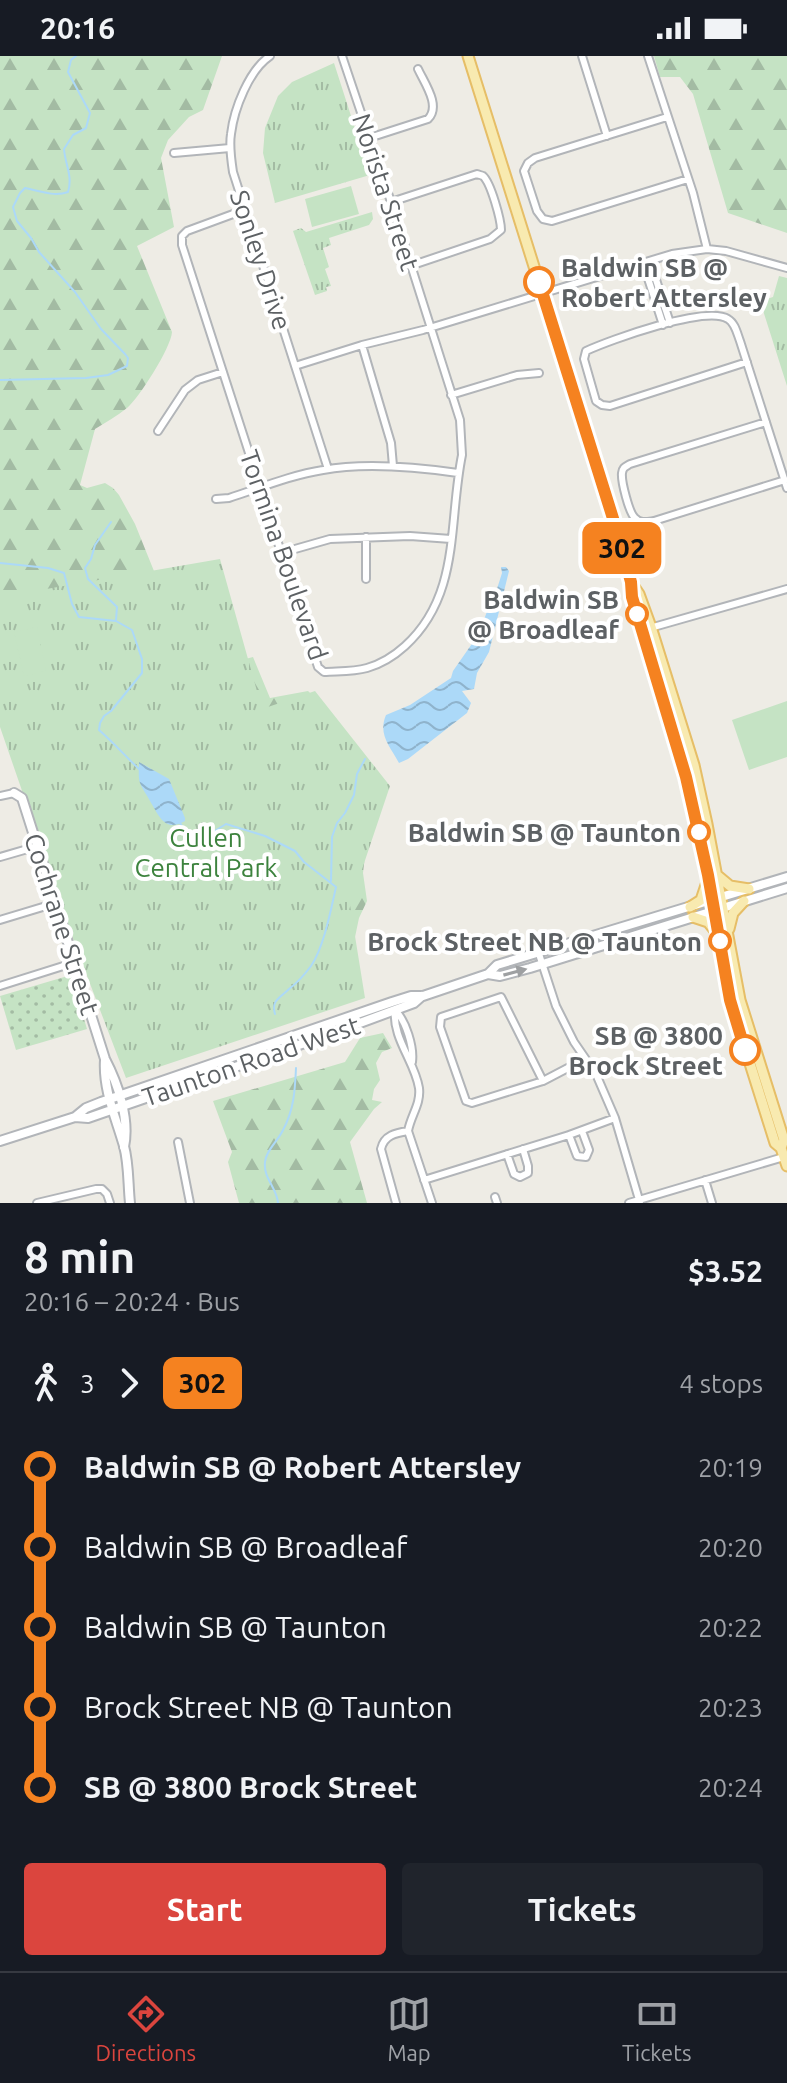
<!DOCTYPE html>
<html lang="en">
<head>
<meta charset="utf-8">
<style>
  :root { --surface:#171b24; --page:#20242c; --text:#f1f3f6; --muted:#9ea1a6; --line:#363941; --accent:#db453e }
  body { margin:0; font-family:Ubuntu,sans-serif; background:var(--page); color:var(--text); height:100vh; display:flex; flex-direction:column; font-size:30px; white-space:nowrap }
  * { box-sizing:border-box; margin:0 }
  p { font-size:26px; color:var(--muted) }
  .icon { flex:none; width:44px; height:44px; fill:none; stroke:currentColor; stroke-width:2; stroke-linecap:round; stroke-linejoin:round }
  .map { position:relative; height:1147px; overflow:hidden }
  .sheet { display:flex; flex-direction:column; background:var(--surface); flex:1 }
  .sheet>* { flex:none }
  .badge { padding:0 16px; border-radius:12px; font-size:28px; line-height:52px }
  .map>.badge { position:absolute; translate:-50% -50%; box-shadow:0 0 0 4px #fff }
  .legs { display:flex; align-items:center; gap:12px; height:88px; padding:0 24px; font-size:26px }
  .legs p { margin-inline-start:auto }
  .headline { display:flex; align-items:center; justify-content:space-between; height:136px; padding:0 24px }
  h1 { font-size:44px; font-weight:700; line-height:60px }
  .button { display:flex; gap:16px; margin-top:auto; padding:16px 24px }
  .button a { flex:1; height:92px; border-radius:8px; background:var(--accent); color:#fff; font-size:32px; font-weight:700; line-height:92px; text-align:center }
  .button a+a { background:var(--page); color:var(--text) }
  ul { padding:0 24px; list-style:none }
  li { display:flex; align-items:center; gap:28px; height:80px; font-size:30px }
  li i { display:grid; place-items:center; width:12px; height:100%; margin:0 10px; background:currentColor }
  li i::after { content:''; width:20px; height:20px; margin:-10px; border:6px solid; border-radius:50%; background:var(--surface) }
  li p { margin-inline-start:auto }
  li:first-child i { background:linear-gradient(#0000 50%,currentColor 0) }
  li:last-child i { background:linear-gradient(currentColor 50%,#0000 0) }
  .status { display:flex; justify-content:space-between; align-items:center; height:56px; padding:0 40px; background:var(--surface); direction:ltr }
  .status svg { height:22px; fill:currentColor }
  .tabs { display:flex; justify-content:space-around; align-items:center; height:112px; border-top:2px solid var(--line); background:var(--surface); font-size:22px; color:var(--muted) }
  .tabs a { display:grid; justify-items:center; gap:4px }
  .tabs .on { color:var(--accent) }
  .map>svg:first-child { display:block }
</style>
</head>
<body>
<div class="status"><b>20:16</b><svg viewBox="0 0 49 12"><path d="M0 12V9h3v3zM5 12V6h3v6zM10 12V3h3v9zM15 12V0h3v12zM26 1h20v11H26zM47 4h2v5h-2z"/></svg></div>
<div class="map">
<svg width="787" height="1147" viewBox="0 0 787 1147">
  <defs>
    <pattern id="grass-dots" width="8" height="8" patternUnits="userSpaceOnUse" patternTransform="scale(2)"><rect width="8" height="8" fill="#c5e3c4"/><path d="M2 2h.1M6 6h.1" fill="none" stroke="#a3bba3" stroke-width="1.8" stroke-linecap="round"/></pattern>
    <pattern id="forest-firs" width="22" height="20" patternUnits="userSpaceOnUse" patternTransform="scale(2)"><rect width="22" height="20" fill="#c5e3c4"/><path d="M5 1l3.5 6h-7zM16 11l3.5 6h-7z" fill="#a3bba3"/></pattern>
    <pattern id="park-tufts" width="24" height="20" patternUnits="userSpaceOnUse" patternTransform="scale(2)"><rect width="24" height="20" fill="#c5e3c4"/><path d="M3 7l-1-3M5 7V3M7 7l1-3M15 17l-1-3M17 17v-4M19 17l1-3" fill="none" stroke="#a3bba3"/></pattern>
    <pattern id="water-waves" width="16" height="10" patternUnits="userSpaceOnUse" patternTransform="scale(2)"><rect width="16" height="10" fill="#acd9f8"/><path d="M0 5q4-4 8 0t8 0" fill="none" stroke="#8fb3cc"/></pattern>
  </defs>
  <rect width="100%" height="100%" fill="#eeece5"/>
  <path fill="url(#grass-dots)" d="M71 919 87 973 16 994 0 940Z"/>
  <path fill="url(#forest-firs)" d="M0 0H222L203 54 189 61 168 84 161 102 174 171 137 190 172 276C171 292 139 342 127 352 117 360 106 366 95 373L80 429 87 432 105 427 113 432 119 439 135 468 158 525 174 622 253 601 270 642 308 635 331 657 370 757 363 817 367 845 359 862 350 905 0 543Z
    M654 0H787V177L728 157 693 38 680 21H660Z
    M383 977 392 992 382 996 376 1007 380 1024 374 1033 372 1044 382 1046 374 1053 350 1086 367 1147H239L228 1106 232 1096 213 1045 345 1006 360 982Z"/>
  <path fill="url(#park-tufts)" d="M334 7 370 119 275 147 263 97 265 72 278 40 292 26Z
    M372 156 373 163 369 169 329 182 331 189 323 192 329 211 325 213 331 230 326 231 327 235 315 239 293 175 301 172 306 176Z
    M779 220 787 222V330L760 245 773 241Z
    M220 503 262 653 315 635 390 730 350 849 365 942 126 1022 76 891 0 671V541Z"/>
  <path fill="#c5e3c4" d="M351 130 359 158 312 171 305 143Z
    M37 571 46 615 24 620 14 576Z
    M787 645V701L749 714 732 664Z"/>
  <path fill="url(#water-waves)" d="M501 511H506L509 515 489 596 477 617 474 633 462 635 471 647 467 657 408 703 399 707C389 689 378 678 386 659L410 649 451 622 453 615 478 579 488 553H489L492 537 496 536 502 517Z
    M139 706 169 723 185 762V765C165 777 159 760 150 745 147 739 142 733 140 727 138 721 139 713 139 706Z"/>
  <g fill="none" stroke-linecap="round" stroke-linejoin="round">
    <path stroke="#acd9f8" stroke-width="2" d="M0 324 86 322 108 319 127 310 128 302 125 298 101 273 75 236 39 196 31 182 17 165 13 151 20 137 25 132C39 135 54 141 68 136 73 120 65 108 64 93L73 79 86 72 90 57 68 16 71 4 76 0
      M111 466 95 489 91 503 85 512 88 523 117 551 116 564
      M0 507 48 512 64 517 72 548 79 561 116 565 132 574 142 603V617L111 655 104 660 100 667 99 674C114 687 126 701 140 714
      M180 767 186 776 205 781 226 768 265 780 295 795 304 806 336 831C331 853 324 891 311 910 305 918 297 927 289 933 280 942 271 944 275 958
      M331 825 332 781 337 767 345 757 354 739 357 718 365 703
      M278 1147C277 1132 263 1122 265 1106 266 1094 278 1085 283 1074 294 1054 295 1034 296 1012"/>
    <g stroke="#b2b5b9" stroke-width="10">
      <path id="street" d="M270 0C249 14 234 53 231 78 229 90 231 103 233 116L328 413
        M582 0 607 80
        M648 0 693 137 707 193
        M667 61 535 102 528 107 524 115 537 155 543 163 552 165 688 123
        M369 82 428 63C441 50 425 28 418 13
        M174 97 230 92
        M391 146 477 118C479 119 481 119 483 120 491 127 501 164 501 174L490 183 410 210
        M244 154 187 175 182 180V189L318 611 324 616C338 615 353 616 367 612 381 608 394 600 405 590 461 539 448 468 462 399L460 364 391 146 342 0
        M650 205 670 267
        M643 207 663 269
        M362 289 391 387 393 410
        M747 306 610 350 602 349 596 345 584 303 586 295C610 284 706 249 728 263 735 267 737 277 740 285L787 432
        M295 310 362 289 423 274 672 198 707 193 726 195 787 212
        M451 339 517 319 539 317
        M766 366 630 408C625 411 623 411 622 417 621 425 629 457 635 462 640 468 647 466 654 465L785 424
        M158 375 185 334 198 324 223 316
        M216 443 229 442C260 432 291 419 323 414 366 406 416 411 458 417
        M366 481V523
        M281 497 330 483 410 480 451 483
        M650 572 787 533
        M0 740 14 737
        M0 801 38 790
        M0 864 56 847
        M539 898 556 950 574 986 596 1018 615 1062 640 1147
        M0 930 76 906
        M501 941 543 1025 472 1047 466 1045 440 971 441 961Z
        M395 954C392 982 415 1006 419 1032 421 1048 411 1059 408 1075L432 1147
        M395 954C406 965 414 991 412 1006
        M543 1025 585 1003
        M569 1079 577 1100 586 1101 589 1094 582 1075
        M178 1086 190 1147
        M507 1098 514 1118 520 1121 528 1117V1110L523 1093
        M424 1124 569 1079 615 1062
        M705 1124 712 1147
        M495 1141 497 1147
        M37 1147 96 1133H102L107 1138 110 1147
        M396 1147 381 1093C384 1079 396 1077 408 1075
        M629 1147 787 1100"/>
    </g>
    <g stroke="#b2b5b9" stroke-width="12">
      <path id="secondary" d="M14 737 22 742 105 1003C118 1028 130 1063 124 1091
        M488 918 500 920 530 912 787 832
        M105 1004C103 1034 116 1062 124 1090 129 1108 128 1129 130 1147
        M75 1061 86 1052 101 1046 392 946 411 940H423L488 918 497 909 787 821
        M0 1085 75 1061 88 1062 322 981 414 947 422 940"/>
    </g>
    <g stroke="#e6be67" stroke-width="13">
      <path id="primary" d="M468 0 616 472 631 526 632 541 686 721 708 819 730 944 775 1087 781 1092 787 1110
        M633 529 639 538 651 571 694 709 707 768 740 944 784 1084 781 1092
        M718 820 730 830 749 833
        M690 851 701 844 707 826
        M693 861 708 866 716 876
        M729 873 733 857 744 845"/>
    </g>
    <use href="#street" stroke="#fff" stroke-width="6"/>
    <use href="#secondary" stroke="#fff" stroke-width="8"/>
    <use href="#primary" stroke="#f8eab0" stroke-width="9"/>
  </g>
  <defs><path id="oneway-solid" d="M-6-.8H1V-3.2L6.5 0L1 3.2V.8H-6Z" transform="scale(2)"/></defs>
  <use fill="#9ea0a2" href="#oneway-solid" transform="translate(515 916) rotate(-15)"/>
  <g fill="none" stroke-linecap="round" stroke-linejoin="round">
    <g stroke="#fff" stroke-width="18">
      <path id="line-1" d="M539 226 616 472 631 526 632 541 686 721 708 819 730 944 745 994"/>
    </g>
    <use href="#line-1" stroke="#f58220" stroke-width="12"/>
  </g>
  <g fill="#fff" stroke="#f58220" stroke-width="4">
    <circle cx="539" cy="226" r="14"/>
    <circle cx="637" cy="558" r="10"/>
    <circle cx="699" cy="776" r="10"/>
    <circle cx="720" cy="885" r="10"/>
    <circle cx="745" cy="994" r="14"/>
  </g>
  <g text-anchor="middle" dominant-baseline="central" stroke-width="8" stroke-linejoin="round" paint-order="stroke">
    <g font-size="26" fill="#5d6164" stroke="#fff">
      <text transform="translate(386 136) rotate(72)">Norista Street</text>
      <text transform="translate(261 204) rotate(72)">Sonley Drive</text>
      <text transform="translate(284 499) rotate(71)">Tormina Boulevard</text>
      <text transform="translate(62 868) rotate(72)">Cochrane Street</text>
      <text transform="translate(251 1005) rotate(-19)">Taunton Road West</text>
    </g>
    <g font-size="26" font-weight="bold" fill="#5d6164" stroke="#fff" text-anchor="end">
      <text x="561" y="211" text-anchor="start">Baldwin SB @<tspan x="561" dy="30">Robert Attersley</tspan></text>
      <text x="619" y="543">Baldwin SB<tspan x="619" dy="30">@ Broadleaf</tspan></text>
      <text x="681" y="776">Baldwin SB @ Taunton</text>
      <text x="702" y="885">Brock Street NB @ Taunton</text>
      <text x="723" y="979">SB @ 3800<tspan x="723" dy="30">Brock Street</tspan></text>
    </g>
    <g font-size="26" fill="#3d833e" stroke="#fff">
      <text x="206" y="781">Cullen<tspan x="206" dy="30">Central Park</tspan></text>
    </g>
  </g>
</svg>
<b class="badge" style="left:622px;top:492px;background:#f58220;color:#111">302</b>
</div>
<section class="sheet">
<div class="headline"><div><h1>8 min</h1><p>20:16 – 20:24 · Bus</p></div><b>$3.52</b></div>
<div class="legs"><svg class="icon" aria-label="walk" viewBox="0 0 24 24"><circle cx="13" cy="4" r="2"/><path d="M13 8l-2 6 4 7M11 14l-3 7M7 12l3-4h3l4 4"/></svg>3<svg class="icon" aria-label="forward" viewBox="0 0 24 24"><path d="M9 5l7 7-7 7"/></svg><b class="badge" style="background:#f58220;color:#111">302</b><p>4 stops</p></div>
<ul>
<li><i style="color:#f58220"></i><b>Baldwin SB @ Robert Attersley</b><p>20:19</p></li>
<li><i style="color:#f58220"></i><span>Baldwin SB @ Broadleaf</span><p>20:20</p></li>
<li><i style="color:#f58220"></i><span>Baldwin SB @ Taunton</span><p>20:22</p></li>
<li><i style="color:#f58220"></i><span>Brock Street NB @ Taunton</span><p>20:23</p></li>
<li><i style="color:#f58220"></i><b>SB @ 3800 Brock Street</b><p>20:24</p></li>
</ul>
<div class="button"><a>Start</a><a>Tickets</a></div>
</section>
<nav class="tabs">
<a class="on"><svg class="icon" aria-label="directions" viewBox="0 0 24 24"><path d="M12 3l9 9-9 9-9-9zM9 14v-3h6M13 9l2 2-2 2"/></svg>Directions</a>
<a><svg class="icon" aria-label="map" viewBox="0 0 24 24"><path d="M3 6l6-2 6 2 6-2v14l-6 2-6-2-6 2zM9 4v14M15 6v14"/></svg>Map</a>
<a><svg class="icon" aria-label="tickets" viewBox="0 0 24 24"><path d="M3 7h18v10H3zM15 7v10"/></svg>Tickets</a>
</nav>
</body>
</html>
